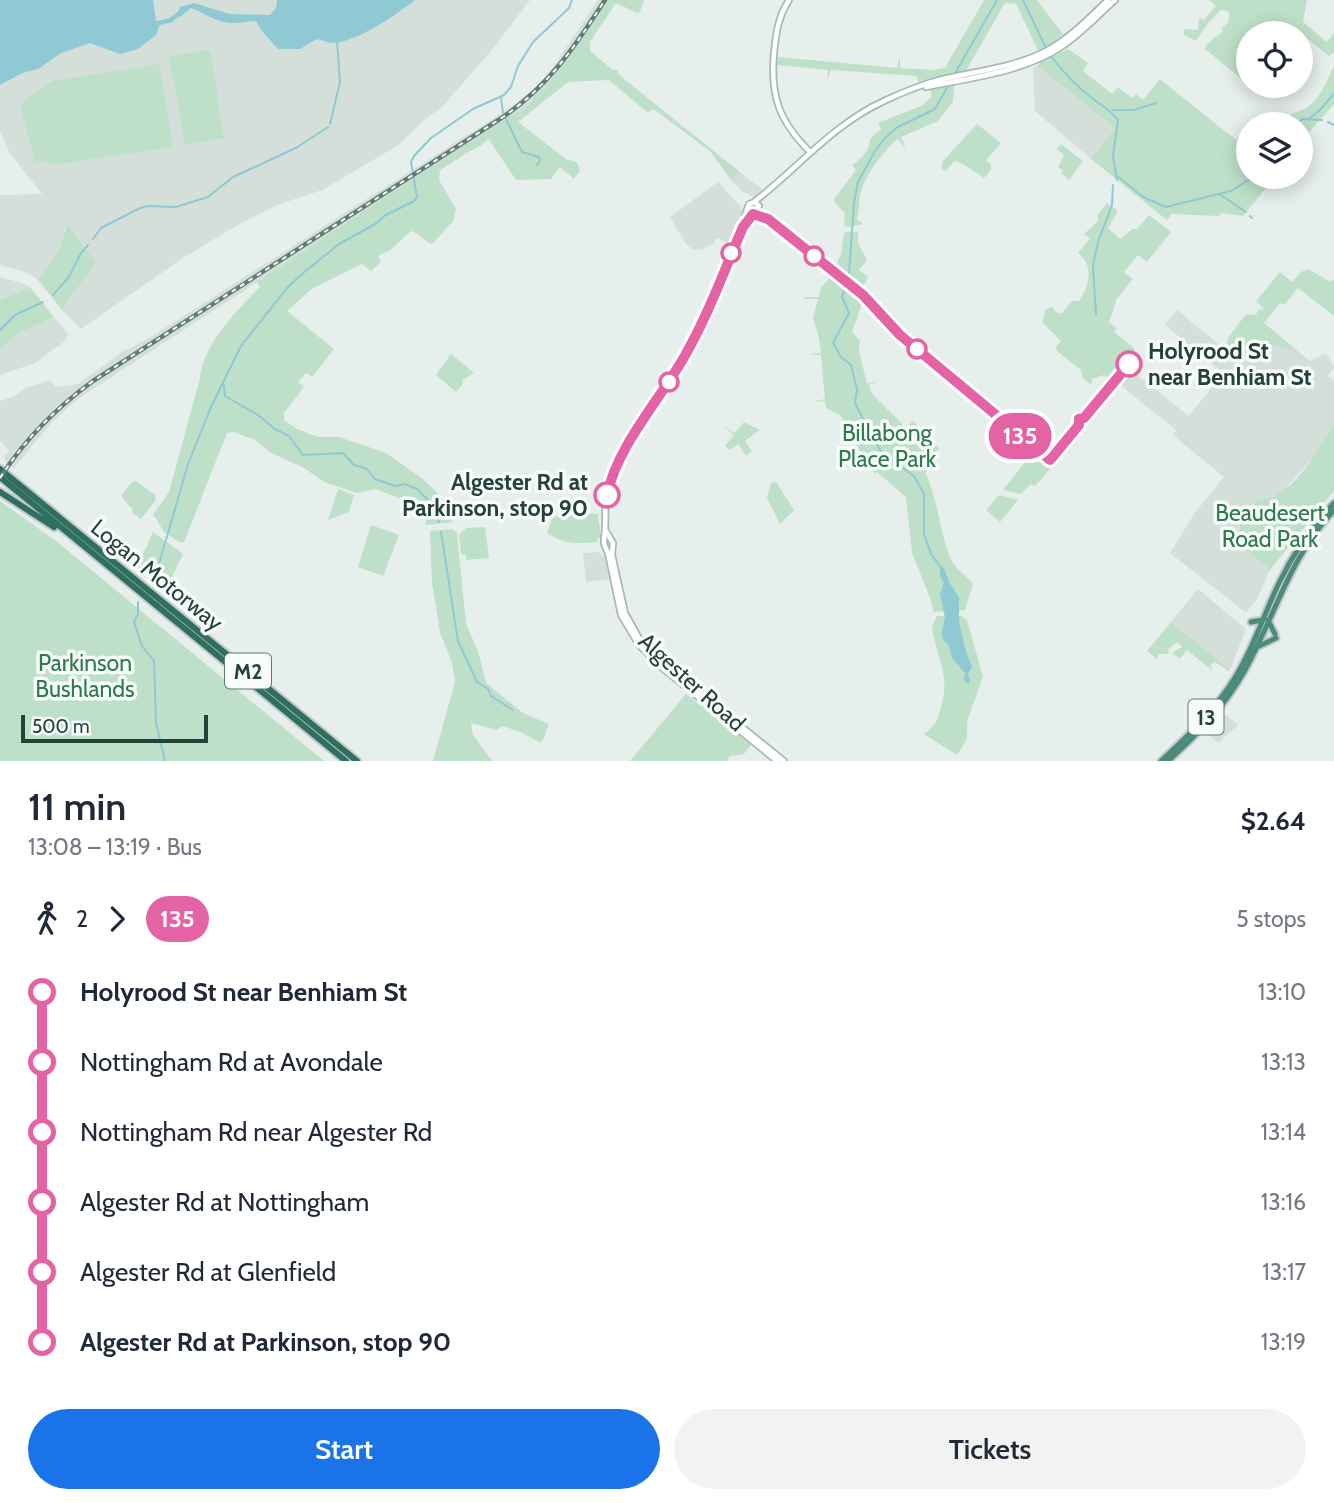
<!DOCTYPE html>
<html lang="en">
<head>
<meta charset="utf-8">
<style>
  :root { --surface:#fff; --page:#f2f2f3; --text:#1f2937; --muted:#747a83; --accent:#1a73e8 }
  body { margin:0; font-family:Cabin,sans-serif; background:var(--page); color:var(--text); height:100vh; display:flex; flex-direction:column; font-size:26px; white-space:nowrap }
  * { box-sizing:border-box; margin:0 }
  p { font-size:23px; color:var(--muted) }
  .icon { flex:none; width:38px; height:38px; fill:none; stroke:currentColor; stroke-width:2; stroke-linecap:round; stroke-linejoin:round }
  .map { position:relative; height:761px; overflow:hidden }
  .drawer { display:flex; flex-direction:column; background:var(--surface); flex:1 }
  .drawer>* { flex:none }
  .badge { padding:0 14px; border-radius:23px; font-size:24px; line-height:46px }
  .tools { position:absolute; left:1236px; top:21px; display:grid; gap:14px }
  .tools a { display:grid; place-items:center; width:77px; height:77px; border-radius:50%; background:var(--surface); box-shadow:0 4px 18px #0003; font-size:35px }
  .scale { position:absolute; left:21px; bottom:18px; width:187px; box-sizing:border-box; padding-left:7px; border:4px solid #24423a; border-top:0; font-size:19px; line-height:24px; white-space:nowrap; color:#24423a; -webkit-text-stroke:5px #f7fbf9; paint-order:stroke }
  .map>.badge { position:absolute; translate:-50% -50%; box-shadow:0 0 0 4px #fff }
  .legs { display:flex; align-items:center; gap:10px; height:77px; padding:0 28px; font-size:23px }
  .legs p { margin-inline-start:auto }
  .head { display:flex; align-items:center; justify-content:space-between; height:119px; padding:0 28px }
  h1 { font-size:38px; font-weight:600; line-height:52px }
  .button { display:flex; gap:14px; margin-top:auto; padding:14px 28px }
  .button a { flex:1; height:80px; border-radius:42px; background:var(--accent); color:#fff; font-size:28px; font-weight:600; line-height:80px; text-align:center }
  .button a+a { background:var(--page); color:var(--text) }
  ul { padding:0 28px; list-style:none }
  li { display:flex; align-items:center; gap:24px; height:70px; font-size:26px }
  li i { display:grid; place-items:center; width:10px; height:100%; margin:0 9px; background:currentColor }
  li i::after { content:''; width:18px; height:18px; margin:-9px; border:5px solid; border-radius:50%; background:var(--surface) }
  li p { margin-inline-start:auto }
  li:first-child i { background:linear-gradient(#0000 50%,currentColor 0) }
  li:last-child i { background:linear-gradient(currentColor 50%,#0000 0) }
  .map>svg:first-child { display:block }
</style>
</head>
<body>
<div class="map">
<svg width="1334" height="761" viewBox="0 0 1334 761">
  <rect width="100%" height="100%" fill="#e6efeb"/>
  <path fill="#d4dfda" d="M0 0H530L492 50 443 106 422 122 397 146 322 190 277 205 236 226 183 258 81 329 62 310 96 262 66 226 59 250 38 280 28 273 0 265V195L42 194 9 152 0 131Z
    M598 0H618L554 87 489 137 490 139 270 274 79 398 52 422 14 468 7 465 4 457 9 451 0 441V401L15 396 26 388 50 380 56 387 78 384 124 351 149 338 511 107 537 87 554 66Z
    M1037 66 1115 128 1091 159 1035 111 1033 68Z
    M741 173 763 190 754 197 743 192 731 180Z
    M718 182 741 207 743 212 741 217 730 243 716 238 714 243 703 249 693 250 686 244 670 217Z
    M0 277 22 283 30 287 0 300Z
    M1177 310 1235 358 1264 323 1310 361 1326 353 1334 367 1328 376 1334 381V425L1319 451 1282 492 1274 496 1257 500 1246 511 1239 527 1236 542 1270 570 1257 599 1246 613 1170 553 1194 514 1224 477 1173 435 1176 430 1119 384 1130 369 1189 416 1223 373 1165 325Z
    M54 317 68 334 64 342 35 363 0 375V349L18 334Z
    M599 552 605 557 609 579 586 582 583 553Z
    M1198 589 1246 629 1230 670 1171 622Z
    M1226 715 1238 725 1218 743 1207 734Z"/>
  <path fill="#bfe0c8" d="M607 0H644L639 14 616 3 590 42V51L613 70H618V74L741 173 731 180 711 152 655 110 652 109 648 113 609 80 568 82 518 122 566 159 577 162 580 171 574 179 560 167 551 179 516 180 488 138C483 146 473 151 464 152V155L440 170 439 180 456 209 453 221 432 244C424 242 420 233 411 231L389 251 378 256 381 262 371 271 362 264 313 288 287 311 334 349 312 377 306 373 298 382 304 387 284 413V420L297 429 318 437H339L386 453 423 479 441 496 453 522 426 525 425 516 411 503 376 489 357 493 324 482 304 468 269 452 255 440 234 432 227 433 184 542H179L163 531 156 518 153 515 169 492 200 378C202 346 237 310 260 287L257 282 475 138 529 105 537 94 544 90 587 32 590 25Z
    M984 0H1037L1063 34 1049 47 1038 50 1016 4 1005 3 966 71 961 73 919 83 916 76 831 70 827 81 828 70 777 65 778 57 897 68 900 55V68L933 70 945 68Z
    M1209 0H1307L1303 22 1327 42 1334 33V52L1329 56 1297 30 1294 33H1248V84L1205 49 1206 45 1222 32 1223 29 1221 28 1228 23 1230 15 1228 11 1221 10 1208 23 1196 41 1183 34 1185 29 1198 30 1199 18 1204 20 1216 6Z
    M1068 49 1088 63 1083 71 1112 94 1118 87 1132 98 1136 94 1143 100 1160 79 1236 140 1248 125V177H1275L1243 216 1222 213 1219 216 1172 214 1167 220 1091 159 1115 128 1037 66C1045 55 1058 54 1068 49Z
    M210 50 224 138 185 145 169 56Z
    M160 64 173 147 58 164 35 161 20 105 33 93 53 81Z
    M1334 65V104L1308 133 1288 117C1295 110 1302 112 1309 106 1321 97 1328 79 1334 65Z
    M954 83 953 102 938 121 901 137 906 149 898 139C883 151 864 176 860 196 859 204 859 212 857 219L863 224 848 227 844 226 845 213 834 202 835 198 856 170 852 165C862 158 869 152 870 139L881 129 878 123 923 105 932 96 930 89Z
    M977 124 1001 143 986 160 991 165V170L984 178 963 164 954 161 946 171 941 168 943 161Z
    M1061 144 1083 161 1069 180 1061 173 1063 171 1058 167 1064 155 1057 149Z
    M1107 203 1118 211 1108 228 1120 239 1132 229H1137L1149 215 1171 232 1147 262 1138 255 1124 272 1133 279 1115 301 1116 302 1109 322 1117 328 1114 332 1135 349 1110 380 1104 375 1092 379 1091 385 1082 377 1081 370 1057 351 1056 347 1061 341 1042 322 1046 309 1052 307 1057 313H1062L1072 301H1079C1090 286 1094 265 1078 253L1090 239 1084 234 1098 221V214Z
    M67 225 96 262 62 310 38 280 59 250Z
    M844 232H858V243L867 260 859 270 868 277 862 290 835 268 841 254Z
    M1308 269 1329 281 1334 280V316L1298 288 1284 305 1280 303 1264 323 1294 348 1289 350 1267 343 1235 354 1231 352V348H1226L1228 338 1246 314 1256 315 1258 310 1264 309 1256 301 1280 272 1292 282 1301 272Z
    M831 276 862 304 852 332 860 341 859 351 867 384 881 380 869 385 872 394 906 428 914 420 922 436 939 448 928 463 931 466 925 473C939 500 939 532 951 559 955 569 967 576 973 584L965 610 935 612 933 611 931 600 912 553 906 497 877 472 875 474 857 446 847 454 857 444 840 415 826 408 825 401 811 402 825 399 821 355 807 354 821 353 819 337 813 318 818 299H804L805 297H819L821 288Z
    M30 287 54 317 18 334 0 349V300Z
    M451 354 474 373 462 380 463 384 456 392 436 375Z
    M744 422 760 430 745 441 752 451 746 456 738 444 730 450 725 446 734 435 723 426 735 433Z
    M1334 425V491L1270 570 1236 542 1241 521 1257 500C1264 498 1272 498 1278 494 1299 483 1322 445 1334 425Z
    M1033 452 1051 467 1050 469 1035 486 1031 484 1021 494 1003 490Z
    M136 481 155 495 156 500 141 519 132 512 133 510 121 496 131 483Z
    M776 482 794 510 780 524 767 498 771 483Z
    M338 489 354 495 349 512 328 520Z
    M999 495 1018 500 1000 522 986 510Z
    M0 501 56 541 324 761H0Z
    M574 513 598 514 601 536 596 542C578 544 563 544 547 533L553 517Z
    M371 525 399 535 383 576 358 567Z
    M485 527 489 558 466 560V555H461L459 535 466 528Z
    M452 529 457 533 466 624 478 651 486 683 523 713 549 724 543 740 540 743 523 733 503 726 496 730 471 723 473 735 492 761H433L455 682 452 663 440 632 432 583 430 531Z
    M153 532 183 554 165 591 137 568Z
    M937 616H961L967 620 983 677 967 721V739L957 755 924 734C935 726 938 720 941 707 951 672 936 659 932 626Z
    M1171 622 1230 670 1229 671 1215 662 1211 664 1212 670 1187 650 1180 659 1172 653 1182 647 1178 642 1168 649 1169 654H1158L1157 660 1147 651Z
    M686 694 751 745 744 754 730 756 727 761H630Z"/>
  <path fill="#8ec9d4" d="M0 0H153L156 21 160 23 156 35 138 49 120 54 90 43 61 53 38 69 22 73 0 85Z
    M277 0H415C396 15 358 41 334 43 328 43 322 40 317 39L300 49H278L261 30 256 21C248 21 242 23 234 23 219 24 204 13 191 8L180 17 177 15 180 7 194 3 230 14 270 15 276 8Z
    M944 568 950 584 959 597V621L965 648 972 667 968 674 970 681 968 684 963 679 966 674 952 658 949 645 943 640 942 632 945 618 940 594 944 583 940 576V570Z"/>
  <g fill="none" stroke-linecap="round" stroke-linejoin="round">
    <path stroke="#8ec9d4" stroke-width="2" d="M1023 0 1046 48
      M1051 56C1063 72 1079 89 1096 101 1105 108 1111 111 1118 120L1113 156 1117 180
      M954 75 997 0
      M501 97 503 113
      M1113 110H1134L1156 103
      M506 119 522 152 539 157 540 160 537 165
      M1308 119 1318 112 1334 94
      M1328 122 1334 125
      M1296 123 1303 119 1322 120
      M330 124 340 82 337 42
      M1116 175 1143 197 1166 207 1231 191 1253 177
      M1221 195 1246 212
      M1250 216 1252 218
      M93 239 101 228 138 209 147 206 176 207 208 197 233 177 296 148 328 127
      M53 295 69 277 81 253 88 245
      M1096 315 1093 265 1098 242 1112 205 1113 185
      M0 330 15 315 43 302
      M224 385 225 396 258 415 275 429 289 436 303 455 343 453 354 465 367 469 375 479 395 486 405 484 417 489 428 500 439 522
      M441 532 458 641 477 682 488 689 491 696 513 710
      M942 569 931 554 924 534V494L914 476 882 453 871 435 855 403 857 389 851 365 841 357 833 343 849 313 842 297 849 273 854 203 858 182 875 151 885 138 896 128 935 109 948 86
      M154 581 188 464 211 407 241 346 287 288 303 273 339 244 377 223 384 216 414 201 417 197 411 162 414 156 431 138 473 109 504 95 511 87 518 66 533 42 569 8 572 0
      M138 602V614L134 622 142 646 154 661 156 723 165 761"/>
    <path stroke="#8ec9d4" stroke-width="4.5" d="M154 24 171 20 181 12"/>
    <g stroke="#a4bbb3" stroke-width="8">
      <path id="secondary" d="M789 0C778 17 776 33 774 53 770 96 779 121 810 152
        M926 87C971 78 1023 72 1061 47 1081 34 1097 16 1115 0
        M754 202C798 168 832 125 884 101 901 93 920 85 939 80 975 71 1013 68 1046 51 1070 38 1088 19 1108 0
        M743 222 749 204 755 202 759 206 755 213 747 209
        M730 257C723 289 708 322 692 351 666 397 618 438 607 492 604 505 606 517 605 529 604 543 602 541 608 553L621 615 639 645 661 667 777 761
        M730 257 743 227 753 214
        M667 385 692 343 724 268
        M606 531 613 543 612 555 625 613 640 640 675 673 784 761"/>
    </g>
    <g stroke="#c2cac8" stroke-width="9">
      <path id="trunk" d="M1268 620 1275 634
        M1251 622 1263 620
        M1257 647 1276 638
        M1161 761C1189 735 1216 709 1236 676 1254 647 1264 614 1279 583 1293 554 1311 527 1334 503
        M1168 761C1198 734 1225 706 1245 670 1276 614 1288 560 1334 510"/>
    </g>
    <g stroke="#c2cac8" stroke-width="10">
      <path id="motorway" d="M0 469 357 761
        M0 477 346 761
        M0 492 54 527"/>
    </g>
    <use href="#secondary" stroke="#fff" stroke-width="4.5"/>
    <use href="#trunk" stroke="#4c8a7c" stroke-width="5"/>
    <use href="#motorway" stroke="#2f6f62" stroke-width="6"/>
    <g stroke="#5f7d75" stroke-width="4.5">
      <path id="rail" d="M0 478C25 439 56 408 93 381L500 119C548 87 574 48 605 0"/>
    </g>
    <use href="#rail" stroke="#f7fbf9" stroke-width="2" stroke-dasharray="5" stroke-linecap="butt"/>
  </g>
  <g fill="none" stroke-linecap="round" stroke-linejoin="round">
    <g stroke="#fff" stroke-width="16">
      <path id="line-1" d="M607 495C617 447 658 402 683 359 707 318 724 271 743 227L753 214 768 219 863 295 900 335 1050 460 1079 425V419L1084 418 1129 364"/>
    </g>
    <use href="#line-1" stroke="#e463a4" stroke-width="10"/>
  </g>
  <g fill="#fff" stroke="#e463a4" stroke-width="3.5">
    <circle cx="731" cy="253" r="9"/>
    <circle cx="814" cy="256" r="9"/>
    <circle cx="917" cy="349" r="9"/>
    <circle cx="1129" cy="364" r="12"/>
    <circle cx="669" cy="382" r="9"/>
    <circle cx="607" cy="495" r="12"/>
  </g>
  <g text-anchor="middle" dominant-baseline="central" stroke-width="7" stroke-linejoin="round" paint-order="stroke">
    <g fill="#f7fbf9" stroke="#637a73" stroke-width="2">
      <rect x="225" y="653.5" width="46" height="35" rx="5"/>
      <rect x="1188.5" y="699.5" width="35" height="35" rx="5"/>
    </g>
    <g font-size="21" font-weight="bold" fill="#24423a">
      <text x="248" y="671">M2</text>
      <text x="1206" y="717">13</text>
    </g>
    <g font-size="23" font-weight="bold" fill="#24423a" stroke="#f7fbf9" text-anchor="start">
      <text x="1148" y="351">Holyrood St<tspan x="1148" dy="26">near Benhiam St</tspan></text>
      <text x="588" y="482" text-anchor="end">Algester Rd at<tspan x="588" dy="26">Parkinson, stop 90</tspan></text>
    </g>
    <g font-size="23" fill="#2d7a4b" stroke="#f7fbf9">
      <text x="887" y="433">Billabong<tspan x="887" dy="26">Place Park</tspan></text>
      <text x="1270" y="513">Beaudesert<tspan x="1270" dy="26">Road Park</tspan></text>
      <text x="85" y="663">Parkinson<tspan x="85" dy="26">Bushlands</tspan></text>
    </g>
    <g font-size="23" fill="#24423a" stroke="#f7fbf9">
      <text transform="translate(157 575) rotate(39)">Logan Motorway</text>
      <text transform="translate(692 682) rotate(42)">Algester Road</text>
    </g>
  </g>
</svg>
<div class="tools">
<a><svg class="icon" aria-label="locate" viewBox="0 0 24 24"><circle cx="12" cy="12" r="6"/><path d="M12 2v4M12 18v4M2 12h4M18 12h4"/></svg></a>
<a><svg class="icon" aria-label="layers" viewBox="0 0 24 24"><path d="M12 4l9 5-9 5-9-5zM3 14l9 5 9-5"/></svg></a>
</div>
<div class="scale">500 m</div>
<b class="badge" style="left:1020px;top:436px;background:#e463a4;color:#fff">135</b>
</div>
<section class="drawer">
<div class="head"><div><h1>11 min</h1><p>13:08 – 13:19 · Bus</p></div><b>$2.64</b></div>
<div class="legs"><svg class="icon" aria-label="walk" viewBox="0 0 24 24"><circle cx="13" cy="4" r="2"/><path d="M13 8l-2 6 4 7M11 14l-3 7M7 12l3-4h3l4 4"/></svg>2<svg class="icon" aria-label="forward" viewBox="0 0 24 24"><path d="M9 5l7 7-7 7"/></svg><b class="badge" style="background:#e463a4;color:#fff">135</b><p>5 stops</p></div>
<ul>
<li><i style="color:#e463a4"></i><b>Holyrood St near Benhiam St</b><p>13:10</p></li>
<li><i style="color:#e463a4"></i><span>Nottingham Rd at Avondale</span><p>13:13</p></li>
<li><i style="color:#e463a4"></i><span>Nottingham Rd near Algester Rd</span><p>13:14</p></li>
<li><i style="color:#e463a4"></i><span>Algester Rd at Nottingham</span><p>13:16</p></li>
<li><i style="color:#e463a4"></i><span>Algester Rd at Glenfield</span><p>13:17</p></li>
<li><i style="color:#e463a4"></i><b>Algester Rd at Parkinson, stop 90</b><p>13:19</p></li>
</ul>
<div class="button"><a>Start</a><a>Tickets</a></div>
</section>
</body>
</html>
